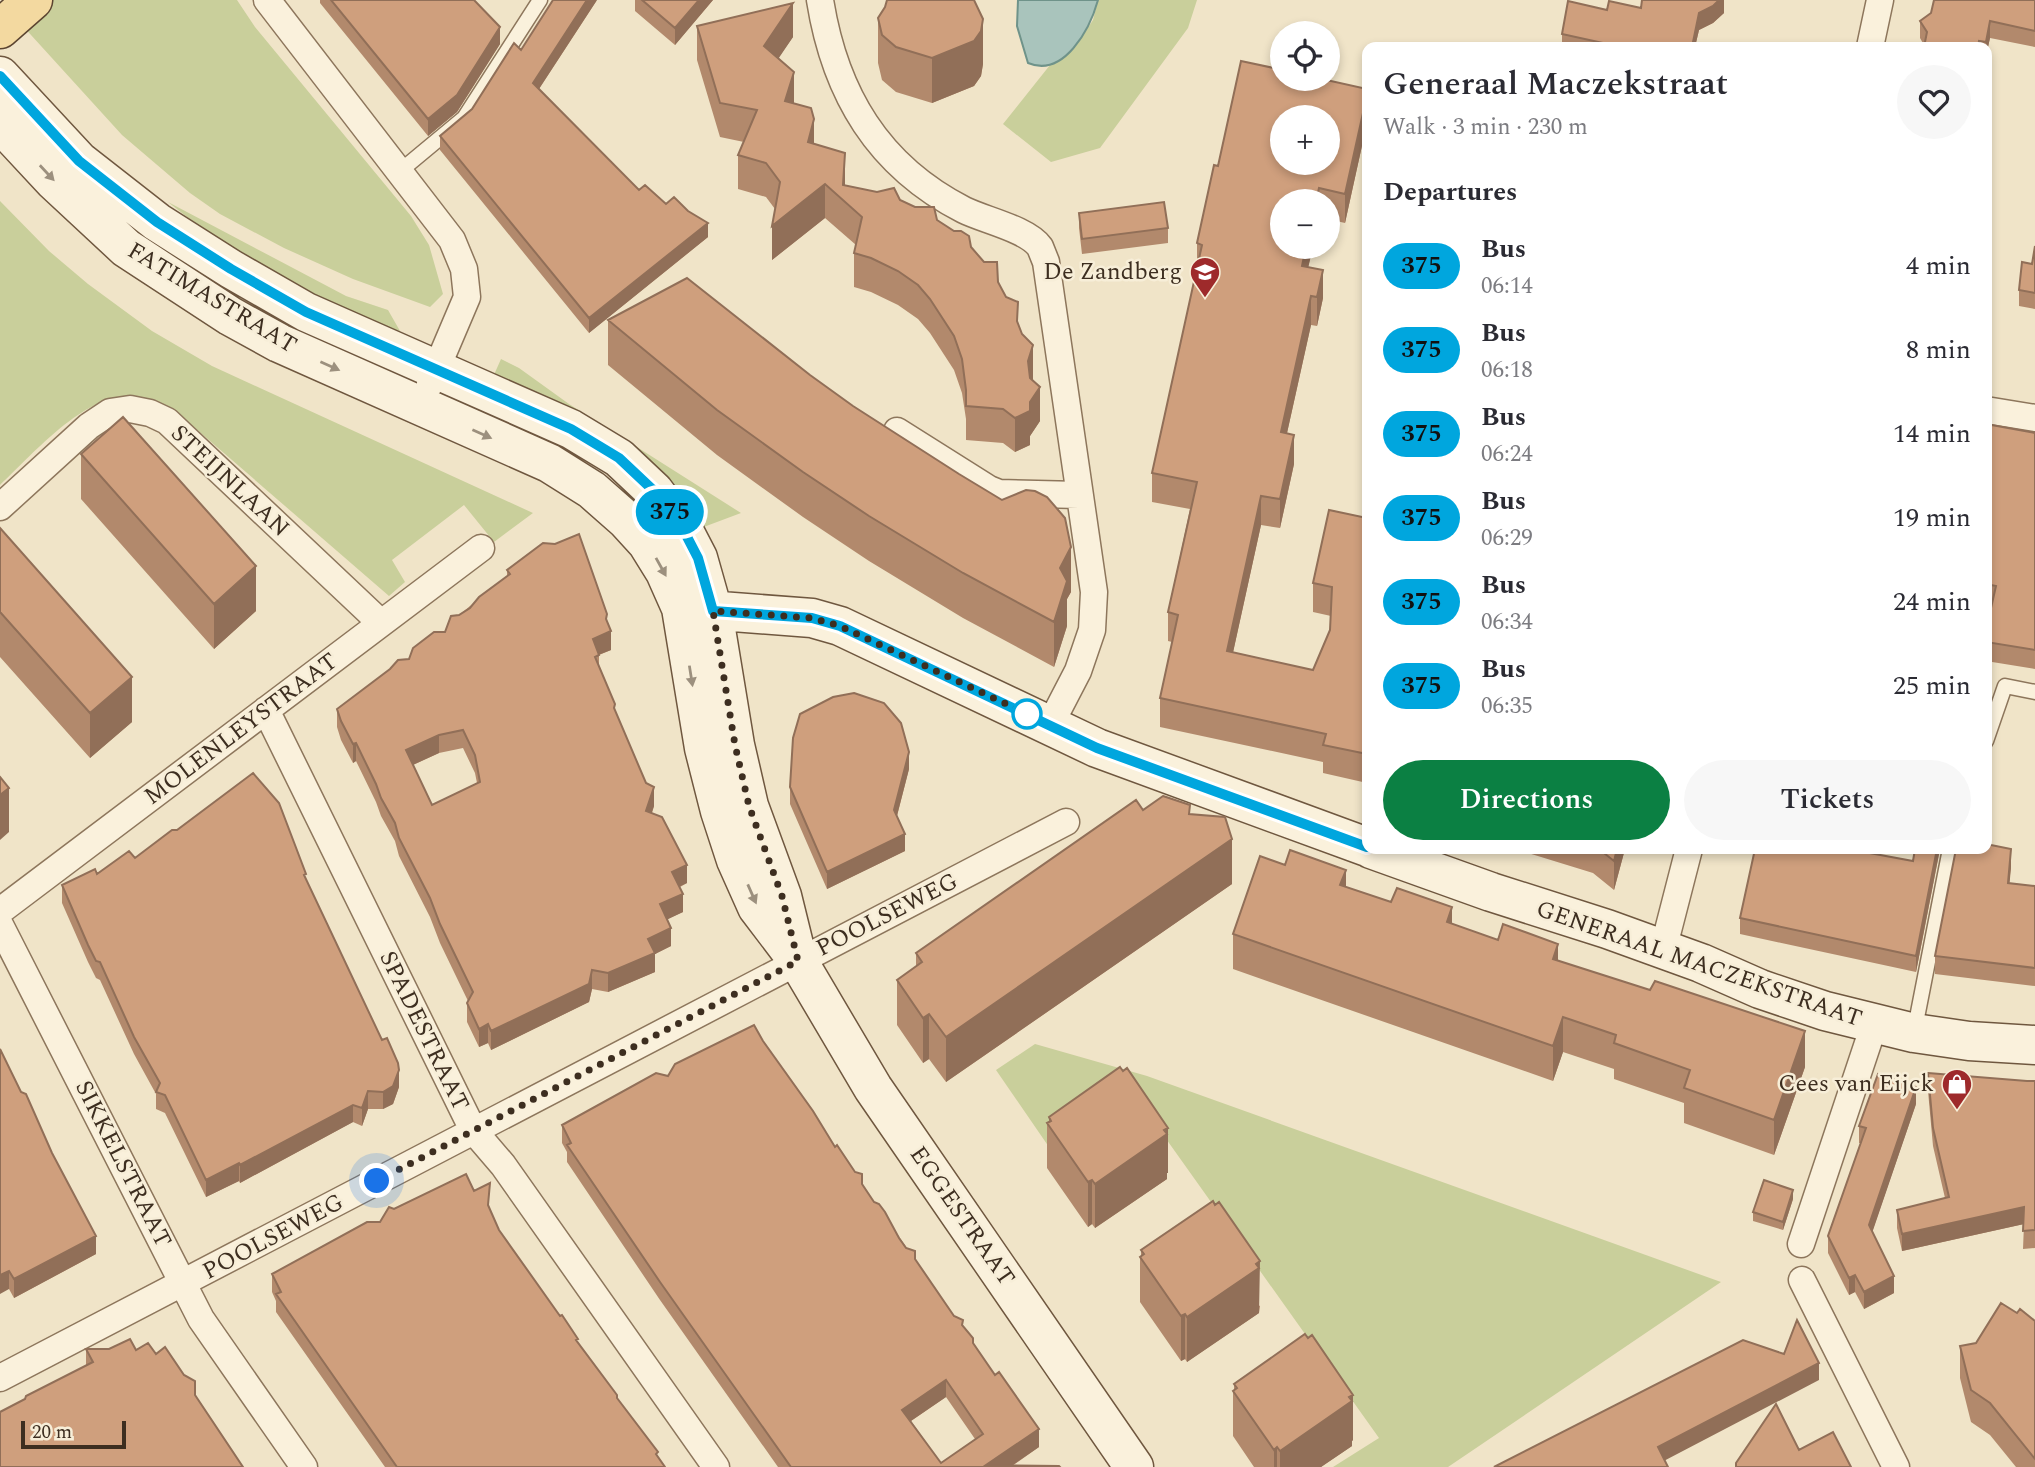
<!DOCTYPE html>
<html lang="en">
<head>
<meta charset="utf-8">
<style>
  :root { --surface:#fff; --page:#f7f7f7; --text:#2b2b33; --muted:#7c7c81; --accent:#0b8043 }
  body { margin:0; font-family:Spectral,serif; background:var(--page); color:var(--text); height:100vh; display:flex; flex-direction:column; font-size:26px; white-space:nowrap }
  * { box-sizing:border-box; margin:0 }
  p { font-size:23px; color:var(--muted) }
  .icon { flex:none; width:38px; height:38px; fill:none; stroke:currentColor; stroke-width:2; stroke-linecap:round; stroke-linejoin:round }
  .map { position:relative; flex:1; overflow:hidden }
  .drawer { position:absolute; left:1362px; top:42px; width:630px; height:812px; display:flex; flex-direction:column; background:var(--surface); border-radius:14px; box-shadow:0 4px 10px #0003 }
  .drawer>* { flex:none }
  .badge { padding:0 14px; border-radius:23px; font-size:24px; line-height:46px }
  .controls { position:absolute; left:1270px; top:21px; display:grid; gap:14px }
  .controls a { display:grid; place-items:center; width:70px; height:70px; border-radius:50%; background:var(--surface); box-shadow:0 4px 10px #0003; font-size:35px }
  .scale { position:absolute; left:21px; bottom:18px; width:105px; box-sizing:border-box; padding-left:7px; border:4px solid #3d2e20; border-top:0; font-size:19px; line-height:24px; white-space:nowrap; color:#3d2e20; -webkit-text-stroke:5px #f7eed8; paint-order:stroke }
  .you { position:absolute; width:35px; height:35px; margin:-18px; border:5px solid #fff; border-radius:50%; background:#1a73e8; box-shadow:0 0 0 10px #1a73e833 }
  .map>.badge { position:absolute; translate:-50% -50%; box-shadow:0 0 0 4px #fff }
  h2 { padding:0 21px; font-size:26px; line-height:63px }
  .round { display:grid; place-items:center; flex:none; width:74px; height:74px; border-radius:37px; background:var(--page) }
  .headline { display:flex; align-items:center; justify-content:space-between; height:119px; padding:0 21px }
  h1 { font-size:33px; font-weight:600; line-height:52px }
  .primary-button { display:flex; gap:14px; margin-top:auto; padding:14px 21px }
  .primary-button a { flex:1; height:80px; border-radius:42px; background:var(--accent); color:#fff; font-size:28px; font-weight:600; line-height:80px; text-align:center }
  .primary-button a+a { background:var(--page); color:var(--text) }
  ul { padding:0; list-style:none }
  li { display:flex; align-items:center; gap:21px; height:84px; padding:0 21px }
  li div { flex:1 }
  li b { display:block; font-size:26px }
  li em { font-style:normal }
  li .badge { min-width:77px; font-weight:700; text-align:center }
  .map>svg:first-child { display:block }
</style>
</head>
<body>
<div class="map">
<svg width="2035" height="1467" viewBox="0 0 2035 1467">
  <rect width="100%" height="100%" fill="#f0e4c8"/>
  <path fill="#c9cf9b" d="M47 0H237L255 27 411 216 429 245 443 294 430 307 353 279 284 248 220 214 190 193 122 135 21 24Z
    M1098 0H1197L1188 28 1100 148 1051 162 1003 124 1050 65 1074 49 1093 20Z
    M0 201 49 251 88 284 152 331 212 366 533 513 494 542 464 505 392 560 405 582 389 596 188 422C168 410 147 396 123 397 80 399 30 457 0 485Z
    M168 202 346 296 388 310 400 331 374 325 238 257Z
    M501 359 519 368 569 404 741 513 701 528 493 377Z
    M1035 1044 1147 1076 1721 1282 1448 1467H1333L1379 1438 1132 1091 1051 1150 996 1070Z"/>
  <path fill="#a9c4bc" stroke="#6f938a" stroke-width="2" d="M1018 0H1098C1090 29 1064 78 1028 63L1017 26Z"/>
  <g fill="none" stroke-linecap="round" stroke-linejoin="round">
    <g stroke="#8d765c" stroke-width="17">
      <path id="lane" d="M399 172 464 118 540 0
        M1986 741 2005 686 2035 692
        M1914 1033 1950 849"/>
    </g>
    <g stroke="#8d765c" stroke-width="29">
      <path id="street" d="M267 0 452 240 464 269 467 297 430 384
        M820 0C835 94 878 166 964 210 984 220 1027 229 1040 247 1042 252 1044 257 1046 262L1094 592 1092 630 1078 671 1050 725
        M1870 47 1880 0
        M1986 410 2035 418
        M897 431 989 489 999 493 1079 495
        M0 507 89 426 110 412 130 409 150 413 167 421 381 623
        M266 710 473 1130 503 1165 716 1467
        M0 911 481 548
        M0 925 201 1319 304 1467
        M1663 950 1689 849
        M1801 1244 1874 1025
        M1802 1280 1896 1467
        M0 1378 1066 822"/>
    </g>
    <g stroke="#6f573f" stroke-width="41">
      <path id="secondary" d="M0 76 79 161 157 222 231 269 306 312 571 429 619 458 654 491 684 531 698 558 713 611 735 745 749 806 782 896 798 961
        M0 123 54 181 126 248 230 316 279 343 549 463 592 490 626 520 647 543 665 572 681 608 812 618 840 626 1097 748 1367 847
        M681 608 704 748 720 811 736 860 757 907 798 961 873 1088 1134 1467
        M1371 849 1491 892 1607 929 1701 963 1760 989 1825 1011 1914 1033 1969 1041 2035 1045"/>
    </g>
    <g stroke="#5b4430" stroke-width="41">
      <path id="primary" d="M0 29 33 0"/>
    </g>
    <use href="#lane" stroke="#faf1dc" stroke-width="14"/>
    <use href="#street" stroke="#faf1dc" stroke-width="26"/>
    <use href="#secondary" stroke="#faf1dc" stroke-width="38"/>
    <use href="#primary" stroke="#f3d9a0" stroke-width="38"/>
  </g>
  <path fill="#b2896c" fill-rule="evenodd" d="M320 0H474L500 44 457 112 428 136 320 3Z
    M597 0 539 89 639 190 666 204 708 237 589 333 440 150V136L472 109 521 50Z
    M635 0H713L675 45 635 11Z
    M1724 0V13L1713 23 1699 30 1695 47H1562V34L1607 10Z
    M2035 0V47L1990 38 1986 56V47H1924V45L1920 38V21L1931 13Z
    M885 7 983 64 981 76 974 86 932 103 896 92 882 80 878 63V18Z
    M697 26 793 37 778 58 794 104 814 144 845 185 900 200 937 220 971 247 998 282 1018 324 1033 379 1040 421 1030 436V445L1015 452 1003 443 966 440V419L962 393 954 370 930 333 918 319 898 305 871 292 854 287V253L856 245 825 218 772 260 775 209 766 197 738 189V155L744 142 720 137 697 60Z
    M1367 89V123L1345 223 1328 219V201H1283V247H1313L1308 267 1323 298 1317 326 1311 325 1287 433 1294 464 1280 528 1261 525 1233 652 1313 670 1330 630 1331 616 1313 612V583L1367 518V783L1323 773V762L1160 727V698L1172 642 1168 641V612L1190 509 1152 502V473L1197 267V243L1218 166Z
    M1079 213 1168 228V243L1082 254 1079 228Z
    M2035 246V309L2019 306V290L2032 264Z
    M608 320 810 375 1071 592 1067 599V626L1054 667 963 618 869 561 803 517 717 455 608 365Z
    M1986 424 2035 433V669L1986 661V630L1992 604 1986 603Z
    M81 454 256 611 214 649 81 499Z
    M0 528 132 722 90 758 0 657Z
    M507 570 607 622 611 650 599 655V666L615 711 654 806 652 813 687 883 680 887 683 912 667 919 671 946 655 954V972L608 992 592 989 589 1002 491 1050 488 1043 479 1047 467 1022V1003L468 1001 440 943 430 917 399 856 395 841 381 816 376 802 356 761 353 763 341 740 337 727V709L409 659 445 632 459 615 507 576ZM463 748 475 773 477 783 432 805 413 765 439 753Z
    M909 769 897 816 905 851 827 889 790 804V787Z
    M1143 810 1190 814 1232 884 946 1082 929 1059 923 1063 897 1025V980L916 967V953Z
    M1515 849H1625L1614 890 1593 873Z
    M1939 849V854L1916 972 1740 934V918L1913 861Z
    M135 858 306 879 399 1087 393 1104 383 1109H368L362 1126 353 1122 240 1183 239 1181 206 1197 165 1113 156 1109V1094L134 1054 100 980 96 978 88 962 62 903V885L97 874Z
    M2011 867 2009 883 2035 886V986L1935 974V956Z
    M1346 887 1558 961 1805 1067 1774 1155 1684 1123V1103L1614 1079V1069L1563 1052 1553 1081 1233 969V934Z
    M763 1041 835 1147 915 1259 954 1316 962 1325 1039 1447 1012 1466 1060 1467H778L660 1300 567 1162V1152L562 1143V1125L668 1076ZM946 1397 975 1439 941 1463 911 1421Z
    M0 1049 96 1254 14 1298 9 1289Z
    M1928 1073 2027 1081H2035V1248L2023 1249 2024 1224 1902 1251 1897 1228V1210L1945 1198 1933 1146 1928 1091Z
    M1916 1104 1872 1232 1894 1293 1864 1309 1855 1292 1849 1295 1828 1253V1236L1861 1143H1859V1126Z
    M1049 1117 1168 1173H1167V1179L1095 1228 1092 1224 1088 1227 1047 1168V1123L1049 1122Z
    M474 1191 489 1208 499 1230 665 1467H385L276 1312V1301L272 1292V1274L380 1222 394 1209Z
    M1793 1199 1783 1230 1753 1221V1212Z
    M1141 1250 1260 1306 1259 1313 1187 1362 1185 1359 1181 1361 1140 1302V1257L1141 1256Z
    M2017 1313 2035 1321V1467H2016L1990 1435 1971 1422 1960 1378V1346L1976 1343Z
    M86 1349 136 1350 156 1354 195 1396 86 1366Z
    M1234 1384 1353 1440 1352 1441V1446L1321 1467H1254L1233 1436V1391L1234 1390Z"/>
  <path fill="#916f58" d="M587 0H597L533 98V83Z
    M699 0H713L675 45V28Z
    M1719 0H1724V13L1713 23 1699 30 1695 47H1692L1699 13Z
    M793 3V37L764 80V46Z
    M983 19V64L981 76 974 86 932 103V58Z
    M1990 21V38L1986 56V42Z
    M500 27V44L457 112 428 136V119Z
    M794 72V105L785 101Z
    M1367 95V123L1345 223V194Z
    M814 119V153L808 142Z
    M845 153V187L843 185Z
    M825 184V218L772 260V226Z
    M708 223V237L589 333V318Z
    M1306 247H1313L1302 294V266Z
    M1323 270V298L1317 326V297Z
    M1311 296V325L1281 460V432Z
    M1033 345V379L1028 395V361Z
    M1040 387V421L1030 436V445L1015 452V418L1030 402Z
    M1294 435V464L1280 528V499Z
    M1261 496V525L1227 680V651Z
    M1071 547V592L1067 599V626L1054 667V622L1060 568Z
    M256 566V611L214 649V604Z
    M607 614V633L611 631V650L593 657V639L606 619Z
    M132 677V722L90 758V713Z
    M439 735V753L406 768V750Z
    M356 743V761L353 763V744Z
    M909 752V769L894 827V810Z
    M654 787V806L646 829V811Z
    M9 788V832L0 840V795Z
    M905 834V851L827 889V872Z
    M1232 839V884L946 1082V1037Z
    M1617 849H1625L1614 890V861Z
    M1937 849H1939V854L1916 972V956Z
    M2011 849V867L2008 901V883Z
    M687 865V883L672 890V872Z
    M1346 870V905L1340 885Z
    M683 894V912L660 923V904Z
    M1452 907V942L1447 922Z
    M671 928V946L655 954V972L608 992V973L648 939Z
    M1558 944V979L1553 959Z
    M592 970V989L589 1002 491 1050V1031Z
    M929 1014V1059L923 1063V1018Z
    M1563 1017V1052L1553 1081V1046Z
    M488 1024V1043L479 1047V1029Z
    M1805 1031V1067L1774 1155V1120Z
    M399 1070V1087L393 1104 383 1109V1092Z
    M1916 1087V1104L1869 1242V1225Z
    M368 1091V1109L362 1126V1108Z
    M353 1105V1122L240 1183V1165Z
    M1168 1128V1173H1167V1179L1095 1228V1184Z
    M239 1163V1181L206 1197V1180Z
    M1092 1180V1224L1088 1227V1182Z
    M1793 1190V1199L1783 1230V1222Z
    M2024 1207V1224L1902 1251V1234Z
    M96 1236V1254L14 1298V1279Z
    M1260 1261 1259 1313 1187 1362V1317Z
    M9 1271V1289L0 1294V1275Z
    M1855 1275V1292L1849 1295V1278Z
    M1894 1276V1293L1864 1309V1292Z
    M1185 1314V1359L1181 1361V1316Z
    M1819 1363V1380L1658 1464V1447Z
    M946 1380V1397L902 1427V1410Z
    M1353 1395V1440L1352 1441V1446L1321 1467H1280V1451Z
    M1039 1429V1447L1010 1467 986 1465Z
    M1277 1447V1467H1274V1450Z"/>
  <path fill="#cf9f7d" stroke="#916f58" stroke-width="2" fill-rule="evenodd" d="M331 0H474L500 27 457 95 428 119Z
    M553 0H587L533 83 639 190 645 185 666 204 674 197 688 211 708 223 589 318 440 136 472 109 514 43 521 50Z
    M642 0H699L675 28Z
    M887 0H974L983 19 981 31 974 41 932 58 896 47 882 35 878 18 885 7Z
    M1642 0H1719L1713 6 1699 13 1692 47H1621L1562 34 1568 1 1607 10 1609 1 1641 8Z
    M1934 0H2035V31L1990 21 1986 42 1979 41 1978 47H1924L1927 32 1920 21 1931 13Z
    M793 3 764 46 794 72 785 101 811 108 814 119 808 142 845 153 843 185 877 192 894 188 900 200 915 207H934L937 220 954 231H961L969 236 971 247 984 262H997L998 282 1006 297 1018 302 1017 321 1022 334 1033 345 1028 361 1030 378 1040 387 1030 402V411L1015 418 1003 409 966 406V390L962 359 954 336 930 299 918 285 898 271 871 258 854 253 862 217 825 184 772 226 780 182 766 163 738 155 757 110 720 103 697 26Z
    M1241 61 1283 70V79H1322L1367 89V95L1345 194 1319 188 1316 201H1283V247H1306L1302 266 1323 270 1317 297 1311 296 1281 432 1294 435 1280 499 1261 496 1227 651 1313 670 1330 630 1332 587 1313 583 1329 510 1367 518V754L1323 745 1326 734 1160 698 1178 615 1168 612 1197 482 1152 473 1202 245 1197 243 1214 165 1218 166ZM1283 117H1328V163H1283Z
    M1164 202 1168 228 1082 239 1079 213Z
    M2035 246V293L2019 290 2022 262 2032 264Z
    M687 278 810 375 853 406 959 474 1002 500 1026 490 1035 491 1047 497 1065 518 1071 547 1060 568 1067 581 1054 622 963 573 869 516 803 472 717 410 608 320Z
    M123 417 256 566 214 604 81 454Z
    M1986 424 2035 433V650L1986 642V630L1996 586 1986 584Z
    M0 528 132 677 90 713 0 612Z
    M579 534 607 614 606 619 611 631 593 639 599 655 595 657 615 704 614 708 646 783 654 787 646 811 662 817 687 865 672 872 683 894 660 904 671 928 648 939 655 953 608 973 592 970 589 984 491 1031 488 1024 479 1029 467 1003 473 992 440 924 430 898 399 838 395 823 381 798 376 784 356 743 353 744 341 721 337 709 390 669 398 660 409 659 413 648 434 632H445L451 616 459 615 470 608 479 597 510 574 507 570 543 543 555 544ZM463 730 475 755 480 782 432 805 406 750 439 735Z
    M854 693 884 703 901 723 909 752 894 810 905 834 827 872 790 787 793 738 800 714 833 697Z
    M253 773 279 803 306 874 304 875 382 1040 387 1038 398 1063 399 1070 393 1086 383 1092 368 1091 362 1108 353 1105 240 1165 239 1163 206 1180 165 1095 156 1092 160 1083 134 1037 100 962 96 961 88 945 62 885 95 869 97 874 129 851 135 858 172 830H177Z
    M0 777 9 788 0 795Z
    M1163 796 1190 805 1189 814 1225 817 1232 839 946 1037 929 1014 923 1018 897 980 922 962 916 953 1136 800 1143 810Z
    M1986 844 2011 849 2008 883 2035 886V968L1935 956 1956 849H1986Z
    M1599 849H1617L1614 861Z
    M1755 849H1848L1913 861 1915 849H1937L1916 956 1740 918Z
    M1290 850 1346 870 1340 885 1391 902 1397 888 1452 907 1447 922 1498 940 1503 924 1558 944 1553 959 1650 990 1655 981 1805 1031 1774 1120 1684 1088 1690 1070 1614 1043 1616 1035 1563 1017 1553 1046 1233 934 1260 856 1285 865Z
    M754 1025 763 1041 813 1111 835 1147 837 1145 855 1172 862 1174V1184L874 1202 879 1204 885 1212 899 1238 906 1248 915 1251V1259L954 1316 963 1320 962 1325 973 1338V1343L995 1375 999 1372 1039 1429 986 1465 1059 1466 1060 1467H791L660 1282 567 1145 571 1143 562 1125 656 1073 668 1076 675 1064ZM946 1380 983 1434 941 1463 902 1410Z
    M0 1049 21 1092 26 1094 52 1153 96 1236 14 1279 9 1271 0 1275Z
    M1120 1067 1123 1071 1127 1068 1168 1128 1164 1130 1167 1134 1095 1184 1092 1180 1088 1182 1047 1123 1051 1121 1049 1117Z
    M1928 1073 2027 1081H2035V1230L2023 1231 2024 1207 1902 1234 1897 1210 1949 1197 1933 1128Z
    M1878 1074 1916 1087 1869 1225 1894 1276 1864 1292 1855 1275 1849 1278 1828 1236 1866 1128 1859 1126Z
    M466 1174 474 1191 490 1183 488 1205 499 1230 560 1316 562 1315 578 1339 576 1340 617 1395V1398L658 1452 656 1454 665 1467H397L276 1294 281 1292 272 1274 367 1222H380L389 1207 394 1209Z
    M1764 1180 1793 1190 1783 1222 1753 1212Z
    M1213 1201 1215 1205 1219 1202 1260 1261 1256 1264 1259 1268 1187 1317 1185 1314 1181 1316 1140 1257 1144 1254 1141 1250Z
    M2001 1303 2017 1313 2020 1309 2035 1321V1459L1990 1403 1971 1390 1960 1346 1976 1343Z
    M1797 1320 1819 1363 1658 1447 1668 1467H1494L1743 1340 1784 1354Z
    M1305 1334 1308 1338 1312 1335 1353 1395 1349 1397 1352 1401 1280 1451 1277 1447 1274 1450 1233 1391 1237 1388 1234 1384Z
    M130 1339 136 1350 148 1343 156 1354 165 1347 184 1375 195 1381V1395L243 1467H0V1412L25 1399 26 1396 93 1362 86 1349H109Z
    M1776 1404 1799 1450 1833 1432 1851 1467H1736V1463Z"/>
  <defs><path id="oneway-solid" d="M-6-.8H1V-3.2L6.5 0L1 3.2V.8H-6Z" transform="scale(1.75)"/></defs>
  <g fill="#9c907e">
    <use href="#oneway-solid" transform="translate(47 173) rotate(47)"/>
    <use href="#oneway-solid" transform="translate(330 366) rotate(24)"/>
    <use href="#oneway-solid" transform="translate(482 434) rotate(24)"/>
    <use href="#oneway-solid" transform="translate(661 567) rotate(61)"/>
    <use href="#oneway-solid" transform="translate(691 676) rotate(81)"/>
    <use href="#oneway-solid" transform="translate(752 894) rotate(66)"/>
  </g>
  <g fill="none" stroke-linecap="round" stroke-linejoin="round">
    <g stroke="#fff" stroke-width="16">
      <path id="line" d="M0 76 79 161 157 222 231 269 306 312 571 429 619 458 654 491 684 531 698 558 713 611 812 618 840 626 1097 748 1367 847"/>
    </g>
    <use href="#line" stroke="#00a6de" stroke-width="10"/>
    <path stroke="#3d2e20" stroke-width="7" stroke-dasharray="0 12.6" d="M377 1181 798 961 782 896 749 806 735 745 713 611 812 618 840 626 1032 716 1027 714"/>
  </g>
  <defs>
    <g id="school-pin" transform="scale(1.575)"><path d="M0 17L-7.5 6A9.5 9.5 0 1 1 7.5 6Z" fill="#9e2a2b" stroke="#f7eed8"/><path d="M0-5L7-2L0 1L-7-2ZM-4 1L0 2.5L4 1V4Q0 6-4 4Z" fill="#fff"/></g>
    <g id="shop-pin" transform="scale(1.575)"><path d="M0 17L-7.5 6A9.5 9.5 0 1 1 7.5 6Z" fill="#9e2a2b" stroke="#f7eed8"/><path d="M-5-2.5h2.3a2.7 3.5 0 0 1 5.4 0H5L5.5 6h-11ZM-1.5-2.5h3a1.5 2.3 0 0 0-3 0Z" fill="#fff"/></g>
  </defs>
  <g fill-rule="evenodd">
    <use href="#school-pin" x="1205" y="272"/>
    <use href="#shop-pin" x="1957" y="1084"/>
  </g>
  <circle fill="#fff" stroke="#00a6de" stroke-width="3.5" cx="1027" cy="714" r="14"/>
  <g text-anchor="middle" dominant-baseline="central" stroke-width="5" stroke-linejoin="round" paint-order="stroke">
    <g font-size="24" fill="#3d2e20" stroke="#f7eed8" text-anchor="end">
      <text x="1182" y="272">De Zandberg</text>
      <text x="1934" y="1084">Cees van Eijck</text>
    </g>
    <g font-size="24" fill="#3d2e20" stroke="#f7eed8">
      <text transform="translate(212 298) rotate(31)">FATIMASTRAAT</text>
      <text transform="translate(230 481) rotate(43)">STEIJNLAAN</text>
      <text transform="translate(241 729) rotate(-37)">MOLENLEYSTRAAT</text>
      <text transform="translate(887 915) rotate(-27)">POOLSEWEG</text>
      <text transform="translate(1699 964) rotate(19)">GENERAAL MACZEKSTRAAT</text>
      <text transform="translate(424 1031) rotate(64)">SPADESTRAAT</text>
      <text transform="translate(123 1164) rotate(63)">SIKKELSTRAAT</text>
      <text transform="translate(962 1216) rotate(55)">EGGESTRAAT</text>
      <text transform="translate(273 1237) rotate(-28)">POOLSEWEG</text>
    </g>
  </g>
</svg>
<div class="controls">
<a><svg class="icon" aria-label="locate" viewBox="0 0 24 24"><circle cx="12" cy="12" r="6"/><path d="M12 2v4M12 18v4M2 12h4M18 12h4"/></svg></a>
<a>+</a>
<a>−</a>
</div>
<div class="scale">20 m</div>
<div class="you" style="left:377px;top:1181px"></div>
<b class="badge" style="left:670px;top:512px;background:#00a6de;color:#111">375</b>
<section class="drawer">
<div class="headline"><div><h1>Generaal Maczekstraat</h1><p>Walk · 3 min · 230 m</p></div><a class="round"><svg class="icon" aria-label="heart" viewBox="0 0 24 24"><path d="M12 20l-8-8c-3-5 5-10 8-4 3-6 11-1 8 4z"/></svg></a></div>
<h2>Departures</h2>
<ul>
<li><span class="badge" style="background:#00a6de;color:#111">375</span><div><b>Bus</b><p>06:14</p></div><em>4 min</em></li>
<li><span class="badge" style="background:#00a6de;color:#111">375</span><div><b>Bus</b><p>06:18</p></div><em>8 min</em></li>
<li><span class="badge" style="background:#00a6de;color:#111">375</span><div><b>Bus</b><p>06:24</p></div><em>14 min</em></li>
<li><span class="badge" style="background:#00a6de;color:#111">375</span><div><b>Bus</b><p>06:29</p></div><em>19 min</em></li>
<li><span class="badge" style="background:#00a6de;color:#111">375</span><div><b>Bus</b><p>06:34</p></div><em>24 min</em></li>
<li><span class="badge" style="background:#00a6de;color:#111">375</span><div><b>Bus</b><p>06:35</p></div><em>25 min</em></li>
</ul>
<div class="primary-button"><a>Directions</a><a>Tickets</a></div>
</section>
</div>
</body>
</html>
